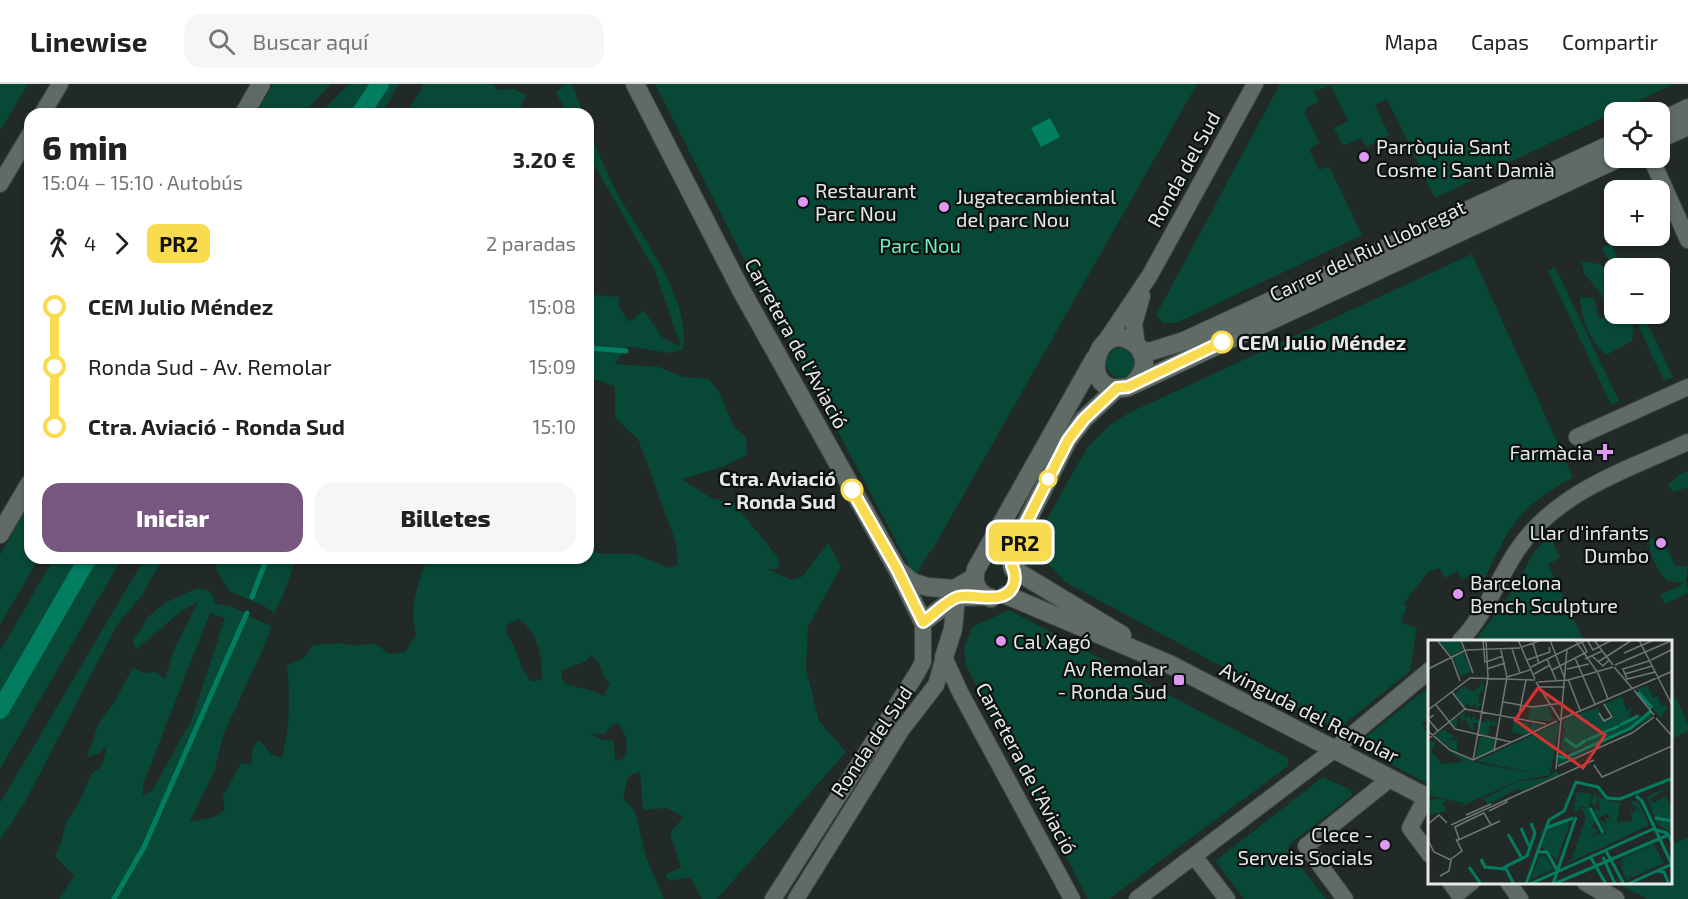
<!DOCTYPE html>
<html lang="es">
<head>
<meta charset="utf-8">
<style>
  :root { --surface:#fff; --page:#f6f6f6; --text:#222; --muted:#767676; --line:#e0e0e0; --accent:#775780 }
  body { margin:0; font-family:"Exo 2",sans-serif; background:var(--page); color:var(--text); height:100vh; display:flex; flex-direction:column; font-size:22px; white-space:nowrap }
  * { box-sizing:border-box; margin:0 }
  p { font-size:20px; color:var(--muted) }
  .icon { flex:none; width:33px; height:33px; fill:none; stroke:currentColor; stroke-width:2; stroke-linecap:round; stroke-linejoin:round }
  .map { position:relative; flex:1; overflow:hidden }
  .details { position:absolute; left:24px; top:24px; width:570px; height:456px; display:flex; flex-direction:column; background:var(--surface); border-radius:18px; box-shadow:0 2px 4px #0004 }
  .details>* { flex:none }
  .badge { padding:0 12px; border-radius:9px; font-size:21px; line-height:39px }
  .fabs { position:absolute; left:1604px; top:18px; display:grid; gap:12px }
  .fabs a { display:grid; place-items:center; width:66px; height:66px; border-radius:12px; background:var(--surface); box-shadow:0 2px 4px #0004; font-size:30px }
  .map>.badge { position:absolute; translate:-50% -50%; box-shadow:0 0 0 3px #fff }
  .legs { display:flex; align-items:center; gap:9px; height:66px; padding:0 18px; font-size:20px }
  .legs p { margin-inline-start:auto }
  .summary { display:flex; align-items:center; justify-content:space-between; height:102px; padding:0 18px }
  h1 { font-size:33px; font-weight:800; line-height:45px }
  .primary-button { display:flex; gap:12px; margin-top:auto; padding:12px 18px }
  .primary-button a { flex:1; height:69px; border-radius:18px; background:var(--accent); color:#fff; font-size:24px; font-weight:800; line-height:69px; text-align:center }
  .primary-button a+a { background:var(--page); color:var(--text) }
  ul { padding:0 18px; list-style:none }
  li { display:flex; align-items:center; gap:21px; height:60px; font-size:22px }
  li i { display:grid; place-items:center; width:9px; height:100%; margin:0 8px; background:currentColor }
  li i::after { content:''; width:15px; height:15px; margin:-8px; border:4px solid; border-radius:50%; background:var(--surface) }
  li p { margin-inline-start:auto }
  li:first-child i { background:linear-gradient(#0000 50%,currentColor 0) }
  li:last-child i { background:linear-gradient(currentColor 50%,#0000 0) }
  header { display:flex; align-items:center; gap:36px; box-sizing:border-box; height:84px; padding:0 30px; background:var(--surface); border-bottom:2px solid var(--line) }
  header strong { font-size:28px }
  nav { display:flex; gap:33px; margin-inline-start:auto; font-size:21px }
  .search { width:420px; height:54px; background:var(--page); display:flex; align-items:center; gap:15px; box-sizing:border-box; padding:0 21px; border-radius:18px; color:var(--muted); font-size:22px }
  .map>svg:first-child { display:block }
</style>
</head>
<body>
<header>
<strong>Linewise</strong>
<div class="search"><svg class="icon" aria-label="search" viewBox="0 0 24 24"><circle cx="10" cy="10" r="6"/><path d="M15 15l6 6"/></svg>Buscar aquí</div>
<nav><a>Mapa</a><a>Capas</a><a>Compartir</a></nav>
</header>
<div class="map">
<svg width="1688" height="815" viewBox="0 0 1688 815">
  <rect width="100%" height="100%" fill="#212a26"/>
  <path fill="#084837" fill-rule="evenodd" d="M0 0H28L0 47Z
    M273 0H331L303 30H256Z
    M349 0H399L381 30H319Z
    M424 0H492L498 6 513 5 527 11 517 30H486L485 26H472L470 30H406Z
    M566 0H572L583 30H567L556 8Z
    M655 0H1197L931 468 930 467 915 493 790 257 770 226Z
    M1280 0H1674L1435 114 1387 15 1375 21 1389 51 1366 63 1361 54 1343 62 1334 44 1348 37 1330 1 1314 8 1319 18 1306 24 1305 29 1320 59 1309 65 1319 86 1329 82 1362 151 1176 239H1163L1156 231Z
    M588 44C597 65 606 87 616 107 640 151 691 214 683 265L669 269 628 262 615 280 659 283 683 293 709 295 720 309 734 343 746 353 747 371 722 383 682 395 711 414 734 419 780 476 778 485H768L791 496 802 493 828 459 841 482 808 543 806 585 819 637 846 668 717 815H702L690 793 669 797 665 791 681 783 670 750 683 733 667 724 643 726 640 687 628 693 623 714 635 727 645 770 664 815H59L74 792 55 772 61 759 66 738 80 717 91 690 102 682 107 661 100 669 87 673 98 641 116 615 132 585 135 584 142 589 155 588 165 595 174 566 198 518 180 528 136 566 133 557 149 532 165 519 197 504 210 507 216 520 231 522 253 534 271 542 268 554 224 649 214 688 190 738 214 733 225 726 223 712 241 679 251 680 253 663 259 656 272 671 282 674C290 643 290 613 287 581L305 573 313 561 338 559 351 561 376 560 389 570 405 568 416 551C409 521 417 502 428 474H588V464L600 470H635L668 484 678 481 676 459 638 355 615 334V303L601 297 588 295V201L593 211 619 213V223L629 238 644 227 663 254 681 263 655 187 588 70ZM210 529 225 534 191 637 152 707 143 712V700ZM519 535C537 547 543 574 542 595L532 598C516 580 519 566 506 548L508 540ZM591 571C605 582 599 589 610 600L604 612 590 606 568 601 562 595V586L585 578ZM618 639C627 651 630 661 623 675L615 677 614 657 600 655 591 650H604L613 641Z
    M1611 159 1622 184H1614V188L1602 163Z
    M1472 170 1573 393C1554 405 1532 417 1517 436 1503 454 1494 475 1485 494L1474 489 1461 496 1458 487 1445 494 1439 484 1428 488 1403 520 1407 522 1401 539 1417 544 1410 587 1338 645 1065 498 1047 479 1041 461 1044 440 1087 364 1111 340 1131 328Z
    M1581 177 1600 180 1614 200V230H1631L1633 246 1632 257 1606 271C1588 254 1582 237 1580 213L1594 214 1599 234 1610 233 1601 210 1584 189Z
    M1555 183 1619 317 1611 321 1548 187Z
    M1633 230H1643L1673 293 1664 297Z
    M1106 279a15 15 0 1 1 30 0a15 15 0 1 1-30 0Z
    M1688 387V403L1673 408 1668 401 1680 390Z
    M30 419V474H39L0 541V471Z
    M1649 453 1665 458 1675 482H1688L1686 498 1688 509 1665 520 1660 511 1685 499 1667 497C1655 481 1649 473 1649 453Z
    M1548 454 1552 456 1560 474 1548 480 1584 557H1475L1511 509 1534 468Z
    M54 474H122L0 685V567Z
    M145 474H163L142 511 117 541 25 718 0 756V719Z
    M220 474H296L282 514 274 529 264 522 229 507 215 483Z
    M1009 526 1288 674V682L1109 815H1088L966 582 964 564 972 543Z
    M1430 602V635L1422 639 1430 657V701L1366 667 1361 661 1363 655Z
    M1672 605 1688 640V647L1672 655Z
    M1323 693 1351 706 1352 712 1290 760 1288 766 1326 815H1244L1215 777Z
    M1688 753V815H1648L1616 799 1672 798V761Z"/>
  <path fill="#027d5f" d="M1050 34 1060 53 1041 63 1031 44Z"/>
  <g fill="none" stroke-linecap="round" stroke-linejoin="round">
    <path stroke="#027d5f" stroke-width="5" d="M588 264 626 267
      M252 513 267 474
      M114 815 144 763 247 529"/>
    <path stroke="#027d5f" stroke-width="18" d="M360 30 380 0
      M0 626 88 474"/>
    <g stroke="#3f4643" stroke-width="18">
      <path id="street" d="M42 30 60 0
        M1651 74 1688 156
        M0 100 30 50
        M1103 261 1150 191 1255 0
        M1137 262 1134 240 1142 212
        M1577 353 1688 303
        M1460 557C1485 531 1497 497 1516 468 1555 408 1626 386 1688 358
        M944 573 960 608 1072 815
        M1426 713 1410 744 1430 771
        M1194 772 1227 815
        M1450 798 1458 809 1472 798
        M1508 798 1520 815
        M773 815 917 589 923 578V538
        M796 815 902 645 936 601 944 573
        M1137 815 1335 665 1430 586
        M1345 815 1306 762 1391 694"/>
    </g>
    <g stroke="#3f4643" stroke-width="20">
      <path id="secondary" d="M635 0 740 204 897 485 923 538
        M244 30 261 0
        M1659 38 1688 24
        M1659 55 1688 42
        M1141 268 1152 267 1184 257 1614 59
        M1134 299C1146 288 1149 270 1134 259 1094 231 1076 316 1128 303L1619 74
        M0 450 30 399
        M1012 482 1025 441 1068 356 1084 335 1117 304
        M1013 485 1122 551
        M898 486 912 498 928 503 955 505 968 497
        M1006 511 1169 580 1430 715
        M985 512C975 505 973 496 976 485L1095 274
        M923 538 956 513 985 512 991 514
        M944 573 953 545 956 513
        M1586 798 1615 815"/>
    </g>
    <use href="#street" stroke="#606b66" stroke-width="16"/>
    <use href="#secondary" stroke="#606b66" stroke-width="18"/>
  </g>
  <g fill="none" stroke-linecap="round" stroke-linejoin="round">
    <g stroke="#fff" stroke-width="14">
      <path id="line-1" d="M852 406 897 485 923 538C932 532 949 515 958 513 976 509 1006 523 1014 500 1016 493 1015 488 1012 482L1025 441 1068 356 1084 335 1117 304 1128 303 1222 258"/>
    </g>
    <use href="#line-1" stroke="#f9db4f" stroke-width="9"/>
  </g>
  <g fill="#de98f2" stroke="#0d1110" stroke-width="2">
    <circle cx="1364" cy="73" r="6"/>
    <circle cx="803" cy="118" r="6"/>
    <circle cx="944" cy="123" r="6"/>
    <path d="M1602 359h6v6h6v6h-6v6h-6v-6h-6v-6h6z"/>
    <circle cx="1661" cy="459" r="6"/>
    <circle cx="1458" cy="510" r="6"/>
    <circle cx="1001" cy="557" r="6"/>
    <rect x="1173" y="590" width="12" height="12" rx="3"/>
    <circle cx="1385" cy="761" r="6"/>
  </g>
  <g fill="#fff" stroke="#f9db4f" stroke-width="3">
    <circle cx="1222" cy="258" r="10"/>
    <circle cx="1048" cy="395" r="8"/>
    <circle cx="852" cy="406" r="10"/>
  </g>
  <g text-anchor="middle" dominant-baseline="central" stroke-width="4.5" stroke-linejoin="round" paint-order="stroke">
    <g font-size="20" fill="#e5eae8" stroke="#0d1110" text-anchor="start">
      <text x="1376" y="62">Parròquia Sant<tspan x="1376" dy="23">Cosme i Sant Damià</tspan></text>
      <text x="815" y="106">Restaurant<tspan x="815" dy="23">Parc Nou</tspan></text>
      <text x="956" y="112">Jugatecambiental<tspan x="956" dy="23">del parc Nou</tspan></text>
      <text x="1593" y="368" text-anchor="end">Farmàcia</text>
      <text x="1649" y="448" text-anchor="end">Llar d'infants<tspan x="1649" dy="23">Dumbo</tspan></text>
      <text x="1470" y="498">Barcelona<tspan x="1470" dy="23">Bench Sculpture</tspan></text>
      <text x="1013" y="557">Cal Xagó</text>
      <text x="1167" y="584" text-anchor="end">Av Remolar<tspan x="1167" dy="23">- Ronda Sud</tspan></text>
      <text x="1373" y="750" text-anchor="end">Clece -<tspan x="1373" dy="23">Serveis Socials</tspan></text>
    </g>
    <g font-size="20" fill="#e5eae8" stroke="#0d1110">
      <text transform="translate(1183 85) rotate(-61)">Ronda del Sud</text>
      <text transform="translate(1367 166) rotate(-25)">Carrer del Riu Llobregat</text>
      <text transform="translate(797 259) rotate(61)">Carretera de l'Aviació</text>
      <text transform="translate(1310 628) rotate(27)">Avinguda del Remolar</text>
      <text transform="translate(871 657) rotate(-56)">Ronda del Sud</text>
      <text transform="translate(1027 684) rotate(62)">Carretera de l'Aviació</text>
    </g>
    <g font-size="20" fill="#6bf1c5" stroke="#0d1110">
      <text x="920" y="161">Parc Nou</text>
    </g>
    <g font-size="20" font-weight="bold" fill="#e5eae8" stroke="#0d1110" text-anchor="start">
      <text x="1238" y="258">CEM Julio Méndez</text>
      <text x="836" y="394" text-anchor="end">Ctra. Aviació<tspan x="836" dy="23">- Ronda Sud</tspan></text>
    </g>
  </g>
  <g transform="translate(1428 556)">
    <rect width="244" height="244" fill="#212a26"/>
    <path d="M11 0H32L35 9 23 16ZM36 13 43 32 32 36 25 17ZM54 39 56 51H52L50 62 54 65 47 68 48 63 42 67 39 62 37 69 27 54 36 46 44 52 52 47ZM220 46 225 58 230 56 233 65 240 66 233 78 208 49ZM194 56 199 71 204 68 201 79 210 74 214 76 208 79 216 78 222 70 224 78 132 125 128 122 131 116 135 118 168 103 132 115 135 93 138 92 134 85 139 77 170 68 174 79 185 76 177 64ZM119 64 125 81 100 80 103 68ZM37 71 36 78 42 75 43 80 46 75 47 80 57 82 60 78 63 83 66 79 69 86 62 85 60 95 51 93 50 83H46L45 91 40 84 39 90V81L35 80 32 89 34 78 30 77 28 89 22 83ZM86 80 100 83 102 90 104 83 115 86 98 95 84 92ZM132 82 122 135 89 141 38 164 0 155 1 101 8 102 3 111 14 124 36 122 20 110 48 123 116 135 49 121ZM15 89 29 98 20 99 29 101V113L7 96ZM52 97 67 98 65 110 47 119ZM129 130 131 135 95 151 89 149 60 164 55 159 88 142 119 138ZM244 146 221 159 226 163 238 156 244 169V193L229 184 219 156ZM159 148 167 152 169 157 192 163 189 182 204 181 203 169 205 173 208 168 213 171 202 162 210 161 221 185 171 209 166 204 170 209 137 224 144 219 158 178 153 168 159 167 150 166 152 169 145 172 149 152 164 154 161 166 176 192 167 182 163 187 171 190 162 196 178 193 171 179 178 184 177 178 182 179 181 183 184 181 180 174 170 178 165 167 172 171 171 159 168 165 163 163 167 153ZM13 159 31 165 44 163 33 166 18 161 14 164 19 171 0 175V160ZM141 181 142 183 129 220 114 207 120 189ZM226 204 236 223 205 237 202 234 203 238 198 240 191 220 196 226 193 219ZM116 215 126 229 103 239 111 217Z" fill="#084837"/>
    <path fill="none" stroke="#027d5f" stroke-width="3" d="M210 52 224 68M192 85 210 76M137 99 148 107 158 100M159 100 191 86M130 116 136 118 203 88 223 71M208 156 214 161 245 227M162 168 175 193M227 178 245 181M93 188 101 206M118 188 145 178M80 194 93 217M178 211 196 244M110 212H119L130 232M175 217 187 244M163 218 178 244M53 219 57 227 77 229M41 227 53 244M229 231 236 232 241 244M86 244 77 227 99 216 107 193 103 183M98 244 121 180 136 171 148 142 170 147 179 158 192 159 245 138M102 244 225 189 239 193 245 204M125 244 148 177M126 244 240 195M200 244 242 225"/>
    <path fill="none" stroke="#6f7774" stroke-width="1.5" d="M9 0 24 19 32 41M33 0 45 33M55 0 57 23M90 0 107 39M122 0 137 39M147 0 170 33 180 59M159 0 165 10 184 0M166 0 185 25M211 0 245 67M105 3 111 24M94 7 114 0M84 9 92 33M37 10 92 8M196 13 226 0M164 16 175 26 181 20M147 18 167 64M119 19 128 40M157 19 174 11M99 20 122 12 121 7M223 20 245 9M221 21 195 29 199 39 227 32M58 22 75 16M170 22 204 0M187 25 245 0M103 27 158 0M186 27 204 48M0 29 36 11M59 29 77 23M139 29 161 24M124 30 159 12 154 2M106 34 122 25M197 34 224 26M79 37 102 30M76 39 107 40M140 39 152 70M108 42 132 80M110 42 140 40 185 27M111 47H137M206 50 226 75M24 52 37 69 118 84M75 62 104 67 135 63M8 65 27 89 83 102M0 70 42 38 79 39M171 73 176 81 184 77 176 64M6 75 0 79 10 91M133 78 139 9M228 78 245 97M90 80 98 40M131 80 245 31M0 91 22 110 45 120 129 81M0 99 37 69M66 111 79 37 73 10M45 120 60 38 58 0M166 125 174 137 244 106M130 126 204 93 226 77M128 129 133 80M61 171 79 162 78 160M38 175 63 164M0 184 11 175 19 183M23 185 166 120M31 199 27 187 39 181 56 173 63 185M0 200 6 212 23 220 21 231 12 236M28 201 72 181M23 219 34 211 28 199"/>
    <path fill="#d73232" fill-opacity="0.15" stroke="#d73232" stroke-width="3" d="M110 48 177 95 155 128 87 80Z"/>
    <rect width="244" height="244" fill="none" stroke="#e5eae8" stroke-width="3"/>
  </g>
</svg>
<div class="fabs">
<a><svg class="icon" aria-label="locate" viewBox="0 0 24 24"><circle cx="12" cy="12" r="6"/><path d="M12 2v4M12 18v4M2 12h4M18 12h4"/></svg></a>
<a>+</a>
<a>−</a>
</div>
<b class="badge" style="left:1020px;top:458px;background:#f9db4f;color:#111">PR2</b>
<section class="details">
<div class="summary"><div><h1>6 min</h1><p>15:04 – 15:10 · Autobús</p></div><b>3.20 €</b></div>
<div class="legs"><svg class="icon" aria-label="walk" viewBox="0 0 24 24"><circle cx="13" cy="4" r="2"/><path d="M13 8l-2 6 4 7M11 14l-3 7M7 12l3-4h3l4 4"/></svg>4<svg class="icon" aria-label="forward" viewBox="0 0 24 24"><path d="M9 5l7 7-7 7"/></svg><b class="badge" style="background:#f9db4f;color:#111">PR2</b><p>2 paradas</p></div>
<ul>
<li><i style="color:#f9db4f"></i><b>CEM Julio Méndez</b><p>15:08</p></li>
<li><i style="color:#f9db4f"></i><span>Ronda Sud - Av. Remolar</span><p>15:09</p></li>
<li><i style="color:#f9db4f"></i><b>Ctra. Aviació - Ronda Sud</b><p>15:10</p></li>
</ul>
<div class="primary-button"><a>Iniciar</a><a>Billetes</a></div>
</section>
</div>
</body>
</html>
